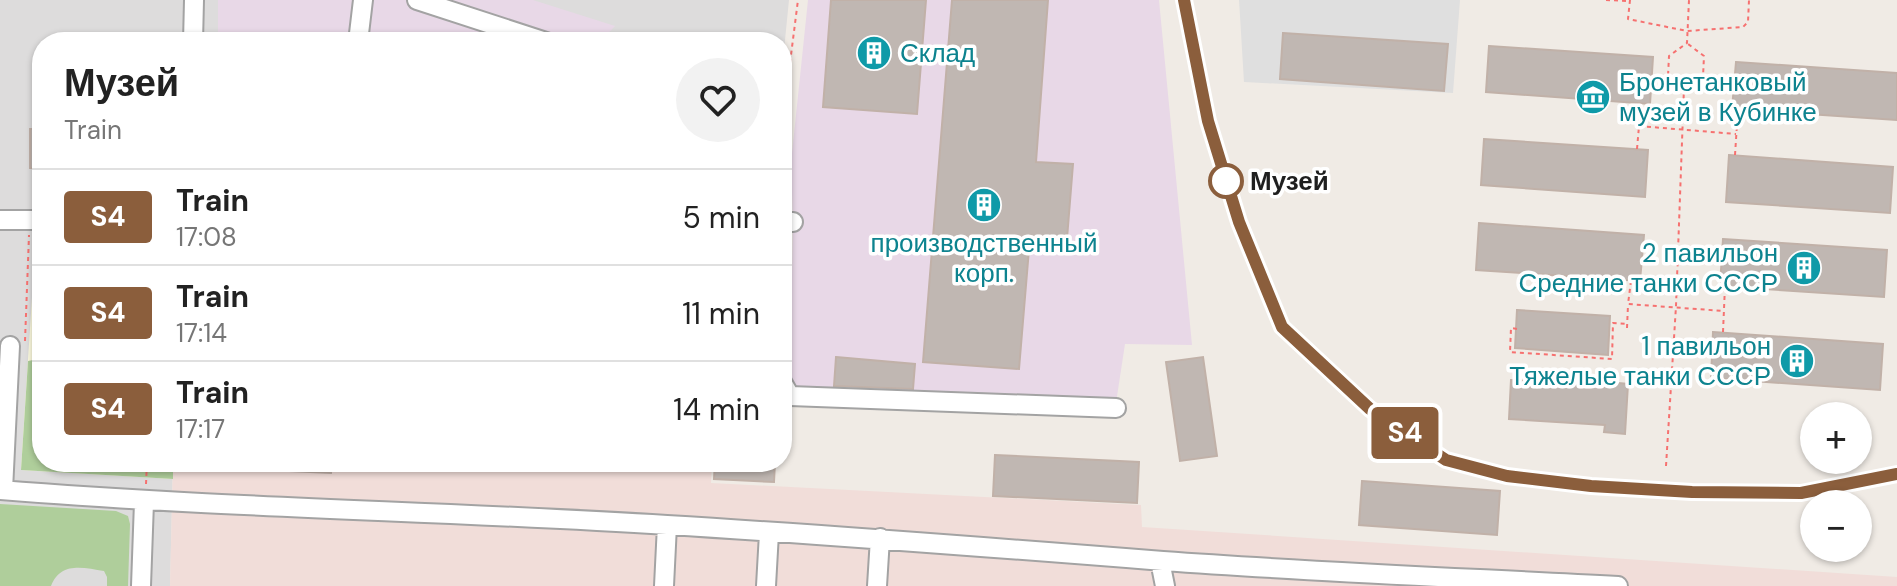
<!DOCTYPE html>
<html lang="en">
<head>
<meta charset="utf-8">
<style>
  :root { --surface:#fff; --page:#f2f2f2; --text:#222; --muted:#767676; --line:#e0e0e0 }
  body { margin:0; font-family:"DM Sans",sans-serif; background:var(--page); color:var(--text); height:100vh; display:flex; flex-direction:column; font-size:30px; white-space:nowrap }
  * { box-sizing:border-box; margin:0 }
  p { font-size:26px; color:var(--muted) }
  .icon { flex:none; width:44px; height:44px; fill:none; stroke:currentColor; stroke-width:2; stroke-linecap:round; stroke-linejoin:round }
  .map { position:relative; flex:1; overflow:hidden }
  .side { position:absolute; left:32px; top:32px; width:760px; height:440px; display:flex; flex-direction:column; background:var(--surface); border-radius:32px; box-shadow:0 2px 6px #0004 }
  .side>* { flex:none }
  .badge { padding:0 16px; border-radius:6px; font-size:28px; line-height:52px }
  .buttons { position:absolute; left:1800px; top:402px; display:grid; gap:16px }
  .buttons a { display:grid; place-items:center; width:72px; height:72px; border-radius:50%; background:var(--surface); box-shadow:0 2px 6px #0004; font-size:40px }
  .map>.badge { position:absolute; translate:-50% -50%; box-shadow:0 0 0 4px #fff }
  .round { display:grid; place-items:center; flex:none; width:84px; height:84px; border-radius:42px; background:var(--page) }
  .headline { display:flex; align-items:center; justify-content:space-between; height:136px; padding:0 32px }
  h1 { font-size:38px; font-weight:800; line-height:60px }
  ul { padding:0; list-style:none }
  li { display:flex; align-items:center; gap:24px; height:96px; padding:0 32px; border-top:2px solid var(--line) }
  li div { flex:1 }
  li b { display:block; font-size:30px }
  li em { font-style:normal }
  li .badge { min-width:88px; font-weight:700; text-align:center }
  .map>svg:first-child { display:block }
</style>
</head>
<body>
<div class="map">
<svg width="1897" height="586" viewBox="0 0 1897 586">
  <rect width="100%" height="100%" fill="#f0ebe5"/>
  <path fill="#dddcdc" d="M0 0H789L782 70V42H42V462H173L170 586H0Z"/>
  <path fill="#e8d8e7" d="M218 0H533L615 26 600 42H218Z
    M808 0H1159L1192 345 1125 344 1116 403 799 393 790 384 793 222 791 163Z"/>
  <path fill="#fefce0" d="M36 234H42V462H173V479L21 470Z"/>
  <path fill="#f1ddd9" d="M173 462H712L711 483 1141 505 1142 527 1897 577V586H170Z"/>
  <path fill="#afce9b" d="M38 359H42V462H173V479L21 470 28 361Z
    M0 504 116 511 128 516 130 524 128 586H107V577L104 571C82 567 60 562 51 586H0Z"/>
  <path fill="#dfdfdf" d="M1239 0H1460L1453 93 1244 82Z
    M791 163 792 207H782V164Z
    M782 240H792L791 287 782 288Z"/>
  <path fill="#c0b7b2" stroke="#c1b1a8" stroke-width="2" d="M831 0H926L917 114 823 107Z
    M952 0H1048L1036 162 1073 164 1066 251 1029 249 1019 369 923 362Z
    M1283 33 1448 44 1444 91 1280 79Z
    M1489 46 1653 57 1650 104 1486 92Z
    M1736 62 1897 73V120L1732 109Z
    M30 129H42V168H30Z
    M1484 139 1648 150 1645 197 1481 185Z
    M1729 155 1893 167 1890 213 1726 202Z
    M1479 223 1644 235 1640 281 1476 270Z
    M1723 239 1887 250 1884 297 1720 286Z
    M1517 310 1610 316 1608 355 1515 348Z
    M1713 332 1883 344 1880 390 1711 378Z
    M836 357 915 364 913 389 834 386Z
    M1203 357 1217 456 1180 461 1166 362Z
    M1511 380 1607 386 1608 382 1628 384 1625 434 1604 432 1605 425 1509 419Z
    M995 455 1139 462 1137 503 993 496Z
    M290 462H332L331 473 290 471Z
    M715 462H775L774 482 714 479Z
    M1362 481 1500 491 1497 535 1359 525Z"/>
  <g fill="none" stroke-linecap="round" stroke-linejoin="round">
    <g stroke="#a3a3a3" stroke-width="22">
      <path id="minor" d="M417 0 546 42
        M193 42 194 0
        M358 42 363 0
        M0 220H42
        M782 222H793
        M782 382 790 396 1116 408
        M0 490C222 508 445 511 667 525 833 535 998 548 1163 561 1314 572 1467 578 1618 586
        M3 490 10 346
        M1160 561 1165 586
        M141 586 144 502
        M664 586 667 525
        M766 586 769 533
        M877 586 880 538"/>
    </g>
    <path stroke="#f67170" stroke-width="2" stroke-dasharray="4 4" stroke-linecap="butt" d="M1606 0 1628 1
      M1630 0 1628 19 1687 31 1743 27 1748 22 1749 0
      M1686 86 1703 77 1704 56 1688 44
      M782 126 798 0
      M1639 126 1736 134
      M1637 149 1641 103
      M1735 155 1738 109
      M1631 281 1628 304 1724 311
      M1627 328 1628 305
      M1517 329 1511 328 1510 352 1612 359 1613 323 1627 324
      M1723 332 1725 286
      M25 341 29 235
      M1666 466 1676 306 1684 87 1668 76 1669 56 1687 43 1689 0
      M146 484 147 462"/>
    <use href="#minor" stroke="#fff" stroke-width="18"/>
    <path stroke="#6d6d6d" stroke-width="4" stroke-dasharray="16 16" stroke-linecap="butt" d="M1184 0 1208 121 1239 222 1282 327 1370 409 1446 460 1507 476 1591 486 1692 492 1801 493 1897 474"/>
  </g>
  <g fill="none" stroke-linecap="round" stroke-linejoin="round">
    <g stroke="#fff" stroke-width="18">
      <path id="line" d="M1184 0 1208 121 1239 222 1282 327 1370 409 1420 443 1446 460 1507 476 1591 486 1692 492 1801 493 1897 474"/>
    </g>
    <use href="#line" stroke="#8b5e3c" stroke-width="12"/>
  </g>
  <defs>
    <g id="building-disc" transform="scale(1.8)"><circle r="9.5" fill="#0f9aa8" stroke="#fff"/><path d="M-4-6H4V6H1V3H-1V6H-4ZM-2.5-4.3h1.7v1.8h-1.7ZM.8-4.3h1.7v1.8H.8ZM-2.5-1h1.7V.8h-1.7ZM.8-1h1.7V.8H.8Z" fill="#fff"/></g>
    <g id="museum-disc" transform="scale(1.8)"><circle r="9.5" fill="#0f9aa8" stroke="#fff"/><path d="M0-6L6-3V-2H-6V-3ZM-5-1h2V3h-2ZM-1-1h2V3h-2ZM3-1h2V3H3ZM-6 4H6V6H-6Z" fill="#fff"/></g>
  </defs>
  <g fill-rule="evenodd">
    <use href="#building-disc" x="874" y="53"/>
    <use href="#museum-disc" x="1593" y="97"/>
    <use href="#building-disc" x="984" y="205"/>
    <use href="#building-disc" x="1804" y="268"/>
    <use href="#building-disc" x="1797" y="361"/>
  </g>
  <circle fill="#fff" stroke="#8b5e3c" stroke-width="4" cx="1226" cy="181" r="16"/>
  <g text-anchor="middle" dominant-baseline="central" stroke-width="7" stroke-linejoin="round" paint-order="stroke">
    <g font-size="26" fill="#0d838f" stroke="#fff" text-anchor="start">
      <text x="900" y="53">Склад</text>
      <text x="1619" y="82">Бронетанковый<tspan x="1619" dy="30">музей в Кубинке</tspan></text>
      <text x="984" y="243" text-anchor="middle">производственный<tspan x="984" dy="30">корп.</tspan></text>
      <text x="1778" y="253" text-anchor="end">2 павильон<tspan x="1778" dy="30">Средние танки СССР</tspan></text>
      <text x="1771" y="346" text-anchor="end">1 павильон<tspan x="1771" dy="30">Тяжелые танки СССР</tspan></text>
    </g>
    <g font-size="26" font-weight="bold" fill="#1f1f1f" stroke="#fff" text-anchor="start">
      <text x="1250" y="181">Музей</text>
    </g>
  </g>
</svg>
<div class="buttons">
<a>+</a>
<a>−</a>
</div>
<b class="badge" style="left:1405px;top:433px;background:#8b5e3c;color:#fff">S4</b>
<section class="side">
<div class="headline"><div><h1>Музей</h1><p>Train</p></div><a class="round"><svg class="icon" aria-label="heart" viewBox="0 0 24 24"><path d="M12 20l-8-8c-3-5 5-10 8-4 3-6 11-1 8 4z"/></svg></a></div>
<ul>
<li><span class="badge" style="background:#8b5e3c;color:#fff">S4</span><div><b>Train</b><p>17:08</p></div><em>5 min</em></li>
<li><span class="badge" style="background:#8b5e3c;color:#fff">S4</span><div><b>Train</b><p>17:14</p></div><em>11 min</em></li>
<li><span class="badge" style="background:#8b5e3c;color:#fff">S4</span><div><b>Train</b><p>17:17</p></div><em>14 min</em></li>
</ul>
</section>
</div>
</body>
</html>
